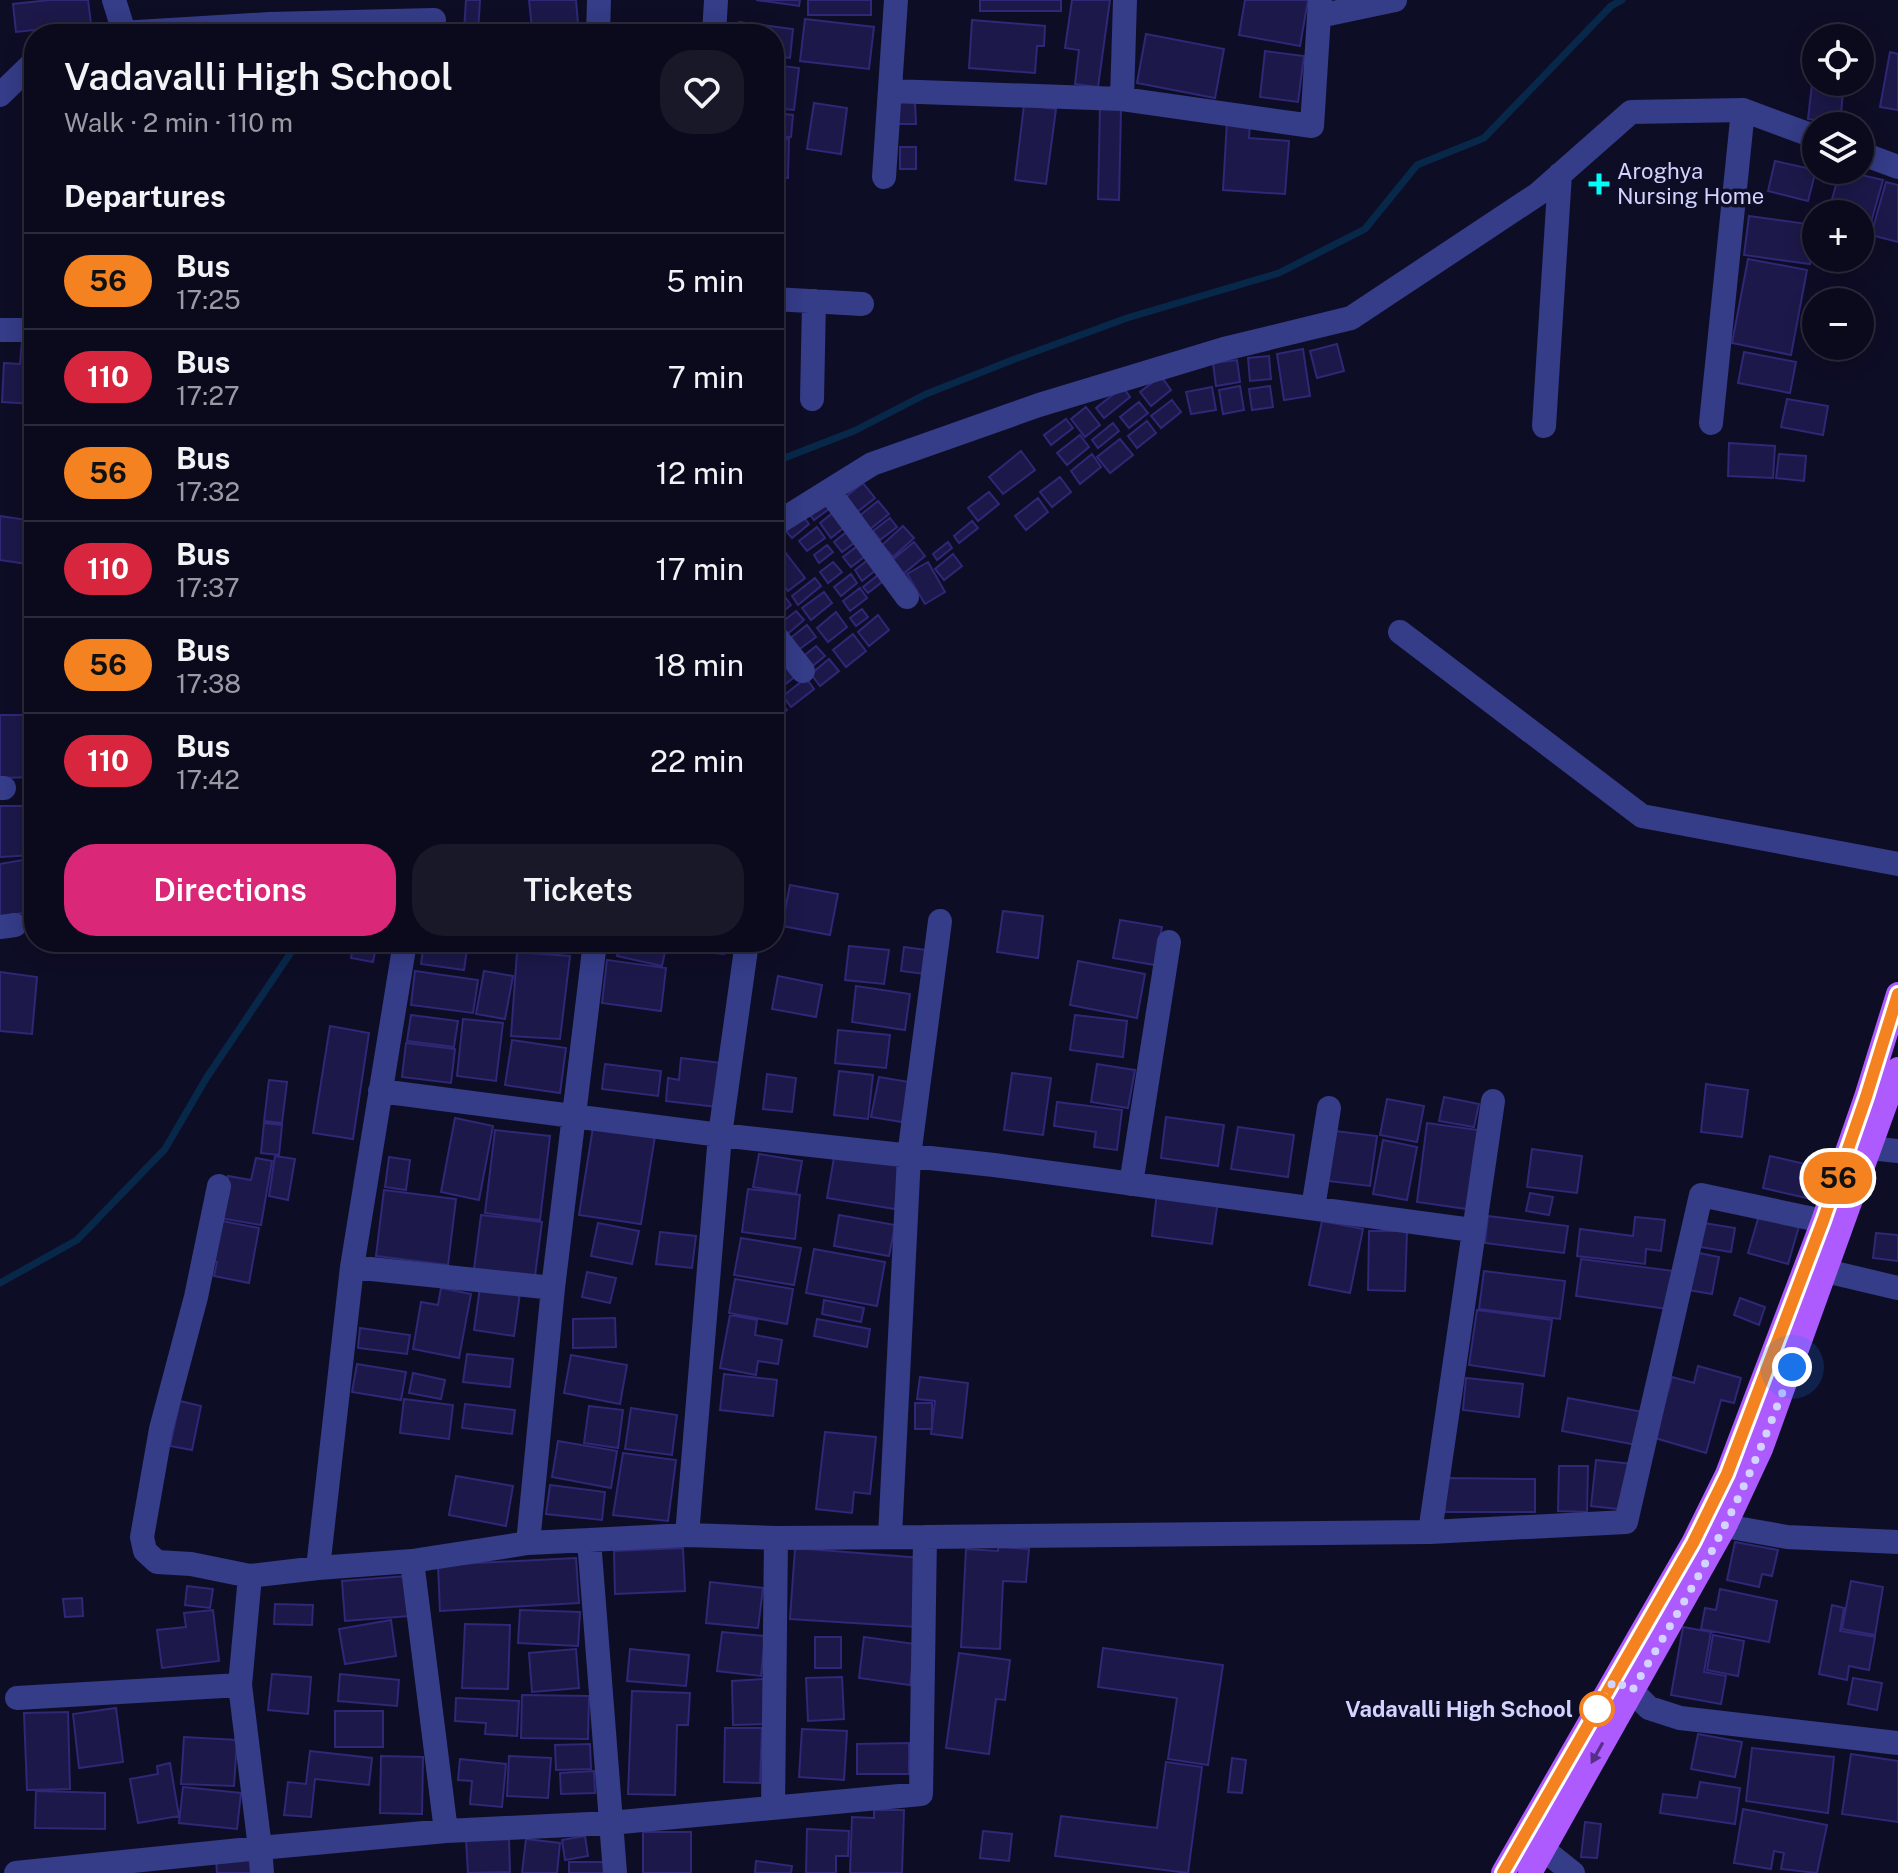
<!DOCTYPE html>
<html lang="en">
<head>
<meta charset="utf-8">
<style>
  :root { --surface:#0a0a1c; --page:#181829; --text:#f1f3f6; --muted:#999aa3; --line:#2a2b3b; --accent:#db2777 }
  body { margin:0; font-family:"Public Sans",sans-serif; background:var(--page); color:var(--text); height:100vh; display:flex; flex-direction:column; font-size:30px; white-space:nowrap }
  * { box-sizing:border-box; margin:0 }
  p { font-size:26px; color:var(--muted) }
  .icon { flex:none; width:44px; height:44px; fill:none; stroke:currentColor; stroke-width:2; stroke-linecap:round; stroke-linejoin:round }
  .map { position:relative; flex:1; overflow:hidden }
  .drawer { position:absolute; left:24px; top:24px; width:760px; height:928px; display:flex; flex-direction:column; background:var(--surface); border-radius:32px; box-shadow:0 4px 20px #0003,0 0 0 2px var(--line) }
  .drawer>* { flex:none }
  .badge { padding:0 16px; border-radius:26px; font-size:28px; line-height:52px }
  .fabs { position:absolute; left:1802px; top:24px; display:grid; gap:16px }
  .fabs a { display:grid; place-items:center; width:72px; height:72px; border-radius:50%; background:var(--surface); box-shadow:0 4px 20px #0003,0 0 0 2px var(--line); font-size:40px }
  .you { position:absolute; width:40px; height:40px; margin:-20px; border:6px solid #fff; border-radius:50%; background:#1a73e8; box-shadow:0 0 0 12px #1a73e833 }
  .map>.badge { position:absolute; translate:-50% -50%; box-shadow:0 0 0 4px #fff }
  h2 { padding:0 40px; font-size:30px; line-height:72px }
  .round { display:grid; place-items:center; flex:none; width:84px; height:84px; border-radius:32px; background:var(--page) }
  .overview { display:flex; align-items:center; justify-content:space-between; height:136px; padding:0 40px }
  h1 { font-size:38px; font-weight:600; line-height:60px }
  .action { display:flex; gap:16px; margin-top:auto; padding:16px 40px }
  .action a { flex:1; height:92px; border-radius:32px; background:var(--accent); color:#fff; font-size:32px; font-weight:600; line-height:92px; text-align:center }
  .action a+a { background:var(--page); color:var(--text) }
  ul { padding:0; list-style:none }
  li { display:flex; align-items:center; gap:24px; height:96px; padding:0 40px; border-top:2px solid var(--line) }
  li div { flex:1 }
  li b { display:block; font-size:30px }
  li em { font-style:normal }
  li .badge { min-width:88px; font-weight:700; text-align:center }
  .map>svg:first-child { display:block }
</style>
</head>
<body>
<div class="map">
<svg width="1898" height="1873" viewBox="0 0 1898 1873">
  <rect width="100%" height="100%" fill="#0e0d26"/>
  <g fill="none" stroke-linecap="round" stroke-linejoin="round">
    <path stroke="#08284a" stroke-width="7" d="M774 462 854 431 926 394 1015 359 1127 318 1279 273 1365 229 1417 165 1484 138 1611 6 1622 0
      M0 1283 77 1240 165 1149 207 1077 298 942"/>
  </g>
  <path fill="#1c1849" stroke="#2e2876" stroke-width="2" d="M50 0H88L91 24 16 32 13 4Z
    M466 0H480L478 32 464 31Z
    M529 0H576L578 24 532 28Z
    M756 0H800L799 6Z
    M808 0H871V15H808Z
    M980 0H1061V11H980Z
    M1072 0H1110L1098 87 1075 84 1079 50 1065 48Z
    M1245 0H1308L1300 46 1239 35Z
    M805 19 874 27 869 69 800 61Z
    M972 20 1045 26 1044 46H1037L1035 73 969 68Z
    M739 22 793 29 790 58 774 56V34H737Z
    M1146 34 1224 49 1215 98 1137 83Z
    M1265 51 1304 56 1298 102 1260 97Z
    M1890 52 1898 54V110L1880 107Z
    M1815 58 1816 82H1844L1840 123 1808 119Z
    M774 65 799 68 794 110 774 108Z
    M897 101H915L916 124H897Z
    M814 103 847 108 841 154 807 149Z
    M1024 105 1056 109 1046 184 1015 180Z
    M1100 108H1121L1119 200 1098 199Z
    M774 113 793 115 791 137 774 136Z
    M1227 121 1250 123 1249 138 1289 141 1285 194 1223 190Z
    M774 138 789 139 788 178 774 177Z
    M900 147H916V169H900Z
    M1775 161 1816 170 1808 201 1768 191Z
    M1840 170 1883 180 1868 233 1860 231V214H1828Z
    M1886 182 1898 185V242L1871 235Z
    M1749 216 1815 225 1810 264 1744 255Z
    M1748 259 1807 270 1791 355 1732 343Z
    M22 341 34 342V404L2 402 4 363 20 364Z
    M1337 344 1344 371 1317 378 1310 351Z
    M1303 349 1310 396 1284 400 1277 354Z
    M1744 352 1796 362 1790 393 1738 383Z
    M1269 356 1271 379 1250 381 1248 358Z
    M1237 360 1240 382 1216 386 1213 363Z
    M1161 376 1171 390 1151 406 1140 392Z
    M1240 386 1244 410 1223 414 1219 390Z
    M1270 386 1273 407 1252 410 1249 389Z
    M1123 387 1130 397 1104 418 1096 408Z
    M1212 387 1216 410 1191 414 1186 392Z
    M1787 399 1828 406 1823 435 1781 427Z
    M1172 400 1181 412 1161 428 1151 416Z
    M1139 402 1148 413 1129 428 1120 417Z
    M1086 407 1100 425 1085 437 1071 419Z
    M1066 419 1073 428 1051 445 1044 435Z
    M1147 421 1156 433 1137 448 1128 436Z
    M1113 423 1119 431 1098 448 1092 440Z
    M1080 435 1089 447 1067 465 1057 453Z
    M1120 439 1133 455 1110 473 1097 457Z
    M1729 443 1775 446 1773 478 1728 476Z
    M1021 451 1035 470 1003 494 989 477Z
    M1092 454 1101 467 1080 484 1071 471Z
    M1779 454 1806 456 1804 481 1776 478Z
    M1060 477 1071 492 1052 507 1040 492Z
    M863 483 875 498 856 513 844 498Z
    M989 492 999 504 978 521 968 508Z
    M1038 498 1048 512 1026 530 1015 516Z
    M822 499 829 509 814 520 807 511Z
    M878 501 889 514 869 530 858 517Z
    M835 511 847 525 831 538 820 523Z
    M0 516 34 521V565L0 560Z
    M803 516 809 524 792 538 785 530Z
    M890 518 897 527 880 540 873 531Z
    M972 521 978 528 959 543 954 536Z
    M903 526 914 538 893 557 882 545Z
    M774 527 784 540 774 548Z
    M817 527 825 538 807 551 799 541Z
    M850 529 858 540 842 552 834 542Z
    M914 542 925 556 902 575 891 561Z
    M948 542 952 548 937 560 933 554Z
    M860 544 868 554 851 567 843 557Z
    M827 545 833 552 819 563 814 555Z
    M785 552 805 578 788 591 774 573V561Z
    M953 554 962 566 944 580 935 569Z
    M869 559 877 569 862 581 855 570Z
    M833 562 842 572 828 583 820 572Z
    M928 562 945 592 925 604 907 574Z
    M851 574 857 583 841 596 834 587Z
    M878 575 883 581 868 593 863 587Z
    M815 578 821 586 798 605 792 596Z
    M860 588 867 598 850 611 843 601Z
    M824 592 832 603 811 620 802 608Z
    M783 594 791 605 774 619V602Z
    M862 609 868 617 856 626 850 618Z
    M796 611 804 620 785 636 777 626Z
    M836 612 847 627 828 642 817 628Z
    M878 615 889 630 869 646 858 632Z
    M807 625 816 637 797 651 788 640Z
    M853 634 866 651 846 667 833 650Z
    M816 646 825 656 809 669 801 658Z
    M829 659 839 671 820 686 811 674Z
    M791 660 801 672 778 690 774 684V673Z
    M806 678 814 689 791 707 783 696Z
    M777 697 787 710 774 719V700Z
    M0 715H34V777L0 778Z
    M0 806H34V855L0 857Z
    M34 858V911L0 917V864Z
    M790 885 838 894 830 935 782 926Z
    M1003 911 1043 916 1038 958 997 952Z
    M1120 920 1162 927 1155 965 1113 958Z
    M354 942H377L373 962 351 958Z
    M424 942H468L464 970 421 964Z
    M621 942H667L662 966 617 956Z
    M683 942H725L724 954 682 950Z
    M849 946 889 950 884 984 845 980Z
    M904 947 927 950 924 974 901 971Z
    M517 952 570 956 560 1039 511 1036Z
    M607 960 666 968 661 1011 602 1003Z
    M1078 961 1145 974 1137 1018 1070 1005Z
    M415 971 478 980 473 1013 411 1005Z
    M484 971 513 976 505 1019 476 1014Z
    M0 972 37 977 32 1034 0 1031Z
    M778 976 822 985 816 1017 772 1009Z
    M856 986 910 994 905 1030 852 1022Z
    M411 1015 458 1021 454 1047 407 1041Z
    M1075 1015 1127 1021 1123 1057 1070 1050Z
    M463 1019 503 1023 496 1081 457 1076Z
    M330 1026 369 1033 353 1139 313 1133Z
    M838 1030 890 1035 886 1068 835 1063Z
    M512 1040 566 1048 560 1093 505 1085Z
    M406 1043 455 1049 451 1083 402 1077Z
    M681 1058 722 1063 717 1107 666 1101 668 1078 679 1080Z
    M605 1064 661 1071 658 1096 602 1089Z
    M1097 1064 1135 1070 1128 1108 1091 1102Z
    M839 1071 873 1075 868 1119 834 1115Z
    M1012 1073 1051 1078 1043 1135 1004 1130Z
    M767 1074 796 1078 792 1112 763 1109Z
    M879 1077 909 1082 902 1122 871 1117Z
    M269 1080 287 1082 282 1123 264 1121Z
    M1706 1084 1748 1090 1742 1137 1701 1132Z
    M1444 1097 1479 1104 1474 1127 1439 1121Z
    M1387 1099 1424 1106 1417 1142 1380 1135Z
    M1057 1102 1122 1110 1117 1150 1094 1147 1096 1132 1054 1126Z
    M1166 1117 1224 1125 1218 1166 1161 1158Z
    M455 1118 493 1126 479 1200 441 1192Z
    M594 1121 655 1136 641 1224 579 1215Z
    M264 1123 282 1125 279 1155 261 1153Z
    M1427 1123 1478 1130 1467 1209 1417 1202Z
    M1238 1127 1294 1135 1288 1177 1231 1169Z
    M495 1130 550 1136 540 1220 485 1213Z
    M1335 1131 1377 1136 1370 1186 1328 1181Z
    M1383 1140 1417 1147 1407 1200 1373 1194Z
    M1532 1149 1582 1156 1577 1193 1527 1187Z
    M835 1152 902 1162 895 1209 827 1198Z
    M759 1154 802 1161 796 1194 753 1187Z
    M275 1156 295 1159 288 1200 269 1196Z
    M1770 1156 1818 1167 1811 1199 1763 1188Z
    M389 1157 410 1160 406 1190 385 1187Z
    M256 1158 272 1161 261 1225 220 1218 228 1176 251 1180Z
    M748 1189 800 1195 795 1239 742 1232Z
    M384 1190 456 1199 448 1265 376 1256Z
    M1157 1192 1218 1200 1212 1244 1152 1236Z
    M1530 1193 1553 1197 1549 1215 1526 1211Z
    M1760 1212 1800 1223 1788 1264 1748 1253Z
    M481 1215 542 1222 535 1276 474 1269Z
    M839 1215 895 1225 889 1256 834 1246Z
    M1488 1216 1568 1226 1564 1253 1485 1243Z
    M1635 1217 1665 1220 1661 1251 1646 1249 1645 1264 1577 1256 1580 1229 1633 1236Z
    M222 1221 259 1228 249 1283 214 1276 217 1262 209 1260Z
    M1322 1221 1363 1229 1350 1293 1309 1285Z
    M598 1223 639 1231 632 1264 591 1256Z
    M1704 1223 1735 1228 1731 1252 1700 1247Z
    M1369 1231H1407L1405 1291 1368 1290Z
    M660 1232 696 1236 692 1268 656 1264Z
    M1876 1233 1898 1235V1261L1873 1258Z
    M741 1238 801 1248 794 1285 734 1275Z
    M814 1249 885 1262 877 1306 806 1293Z
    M1694 1252 1719 1257 1712 1294 1688 1290Z
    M1581 1259 1674 1271 1668 1309 1576 1296Z
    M1484 1271 1565 1281 1560 1319 1479 1309Z
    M587 1272 616 1278 610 1303 582 1297Z
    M735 1279 793 1289 787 1324 729 1313Z
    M480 1287 520 1293 514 1336 474 1330Z
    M441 1288 471 1294 459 1358 413 1349 421 1302 438 1305Z
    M1740 1298 1765 1307 1759 1325 1734 1315Z
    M824 1300 864 1308 861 1322 822 1314Z
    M1477 1310 1552 1320 1544 1376 1469 1365Z
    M730 1315 757 1320 755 1335 782 1340 778 1364 758 1361 756 1375 720 1368Z
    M615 1318 616 1347 573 1348V1319Z
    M817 1319 870 1329 867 1347 814 1336Z
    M360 1328 410 1335 407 1354 358 1348Z
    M467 1354 513 1359 510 1387 463 1382Z
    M571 1355 627 1365 620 1404 564 1393Z
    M357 1364 406 1372 401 1400 352 1392Z
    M1698 1366 1741 1378 1734 1403 1721 1400 1706 1453 1655 1438 1672 1377 1694 1383Z
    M413 1373 445 1380 441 1399 409 1393Z
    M724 1374 777 1380 773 1416 720 1410Z
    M920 1377 968 1383 962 1438 931 1434 935 1401 917 1399Z
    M1466 1378 1523 1384 1519 1417 1463 1410Z
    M1568 1398 1643 1412 1637 1445 1562 1431Z
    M404 1399 453 1405 449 1439 400 1433Z
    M180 1401 201 1406 192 1450 170 1446Z
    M915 1403H932V1429H915Z
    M465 1404 515 1410 512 1434 462 1428Z
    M589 1406 623 1410 618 1448 584 1443Z
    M631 1408 677 1415 672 1455 625 1449Z
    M825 1432 876 1437 870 1494 854 1492 852 1513 816 1509Z
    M558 1441 617 1451 611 1488 552 1477Z
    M623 1453 676 1460 668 1521 613 1515Z
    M1596 1460 1632 1464 1627 1510 1591 1506Z
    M1559 1466H1588L1587 1512 1558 1511Z
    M456 1476 513 1486 506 1526 449 1515Z
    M1445 1478 1535 1479V1512H1445Z
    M550 1485 605 1492 602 1520 546 1514Z
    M1735 1542 1778 1550 1772 1576 1762 1574 1759 1587 1727 1580Z
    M998 1547 1029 1549 1026 1582 1003 1581 1000 1649 961 1647 966 1549 998 1551Z
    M683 1548 685 1591 615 1594 614 1551Z
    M795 1548 922 1558 917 1627 790 1619Z
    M576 1558 579 1603 440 1611 438 1565Z
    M406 1576 409 1616 345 1621 342 1581Z
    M1851 1581 1883 1587 1875 1635 1842 1629Z
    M710 1582 763 1588 758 1628 706 1623Z
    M187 1586 213 1589 210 1608 185 1605Z
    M1720 1589 1777 1601 1769 1642 1701 1629 1705 1608 1716 1610Z
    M82 1598 83 1616 65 1617 63 1599Z
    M275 1604 313 1605 312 1625 274 1624Z
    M1832 1605 1844 1608 1840 1631 1875 1637 1869 1670 1849 1666 1847 1680 1819 1674Z
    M213 1610 219 1661 162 1668 157 1630 186 1627 184 1613Z
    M520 1610 580 1612 578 1646 518 1643Z
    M391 1620 396 1656 345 1664 339 1629Z
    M465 1624 510 1625 508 1689 462 1688Z
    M1683 1627 1711 1632 1704 1672 1726 1676 1721 1704 1671 1695Z
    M722 1632 765 1636 761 1676 717 1671Z
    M1713 1635 1744 1641 1738 1676 1707 1670Z
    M815 1637H841V1668H815Z
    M864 1637 915 1644 910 1685 859 1678Z
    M1103 1648 1223 1665 1208 1765 1168 1759 1177 1698 1098 1687Z
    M576 1649 579 1688 532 1692 529 1653Z
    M630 1649 689 1655 686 1686 627 1681Z
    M959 1653 1010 1660 1005 1700 996 1699 989 1754 946 1748Z
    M272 1674 311 1677 308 1714 268 1710Z
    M340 1674 399 1680 397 1706 338 1701Z
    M842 1677 844 1719 808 1721 806 1678Z
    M1853 1678 1882 1683 1877 1710 1848 1704Z
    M764 1679 765 1724 733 1725 732 1681Z
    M632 1691 690 1693 688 1725H677L675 1795 628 1794Z
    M522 1695 589 1696 588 1739 521 1738Z
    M456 1698 519 1701 517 1736 485 1734 486 1723 455 1721Z
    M116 1708 123 1762 79 1768 73 1714Z
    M335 1711H383V1747H335Z
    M68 1712 70 1789 27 1790 24 1713Z
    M725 1728H762L760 1783 724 1782Z
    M802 1729 847 1731 844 1780 799 1777Z
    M1698 1734 1742 1742 1735 1777 1691 1769Z
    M184 1737 237 1740 234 1786 181 1784Z
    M909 1743V1774H857V1744Z
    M590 1744 591 1769 556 1770 555 1745Z
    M1752 1748 1834 1757 1828 1813 1746 1801Z
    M310 1751 372 1758 369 1785 315 1779 311 1817 284 1815 288 1782 306 1784Z
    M1851 1754 1898 1761V1822L1842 1814Z
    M381 1756 423 1757 422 1814 380 1813Z
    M509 1756 551 1758 548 1798 507 1796Z
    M1232 1758 1246 1760 1242 1793 1228 1792Z
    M460 1759 506 1764 502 1807 470 1804 472 1781 458 1780Z
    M1166 1762 1202 1767 1188 1873 1055 1856 1061 1816 1157 1828Z
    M170 1763 179 1816 138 1823 130 1779 158 1774 157 1766Z
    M594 1771 595 1793 561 1794 560 1773Z
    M1700 1782 1740 1788 1735 1824 1660 1813 1663 1794 1697 1798Z
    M183 1787 241 1793 237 1829 179 1823Z
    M36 1791 105 1793V1829L35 1828Z
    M1743 1809 1827 1825 1817 1873 1781 1869 1784 1853 1774 1851 1771 1869 1734 1863Z
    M874 1810H904L902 1873H850L852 1817 874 1818Z
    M1585 1822 1601 1824 1597 1858 1581 1857Z
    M807 1829 849 1831 848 1856H836V1873H806Z
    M983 1831 1012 1834 1009 1861 980 1858Z
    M643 1832H691V1873H643Z
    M585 1836 588 1856 565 1860 562 1840Z
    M509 1837 510 1872 468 1873 466 1839Z
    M526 1839 560 1843 557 1873H522Z
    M255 1858 256 1873H217L216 1859Z
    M756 1861 792 1866 791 1873H755Z
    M569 1862H605V1873H569Z"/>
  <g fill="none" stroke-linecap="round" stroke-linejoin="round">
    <path stroke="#353c88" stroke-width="24" d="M114 0 124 32
      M1319 16 1395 0
      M104 34 270 24 434 20
      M598 34 599 0
      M714 34 716 0
      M891 91 1122 99 1312 126 1320 0
      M0 95 34 62
      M1122 99 1125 0
      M1860 153 1898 167
      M884 177 896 0
      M774 299 862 304
      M0 330H34
      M812 399 814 301
      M1711 423 1743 110
      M1544 426 1560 174
      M829 491 907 597
      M774 525 872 464 1039 405 1224 349 1351 318 1538 194 1631 112 1743 110 1816 137
      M1400 632 1642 816 1898 864
      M774 634 803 671
      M0 788H4
      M0 927 15 925
      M405 942 352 1267 318 1568 412 1561 528 1543 589 1540 615 1873
      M380 1091 720 1135 994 1165 1472 1230
      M1870 1148 1898 1151
      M1131 1184 1169 942
      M219 1186 196 1297 161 1429 142 1537 145 1551 157 1562 191 1564 250 1576
      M1313 1208 1329 1108
      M352 1267 553 1288
      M1826 1271 1898 1288
      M1725 1526 1787 1537 1898 1542
      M1430 1532 1493 1101
      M687 1535 720 1135 747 942
      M890 1536 909 1156 940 921
      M925 1537 1430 1532 1626 1522 1701 1195 1823 1221
      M528 1543 553 1288 595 942
      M412 1561 446 1831
      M318 1568 250 1576 240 1685 260 1848 446 1831 610 1823 921 1794 925 1537 776 1538 687 1535 589 1540
      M1617 1682 1632 1691 1649 1708 1680 1718 1898 1743
      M17 1698 240 1685
      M773 1808 776 1538
      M1532 1833 1543 1849 1573 1873
      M16 1873 260 1848 262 1873"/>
    <path stroke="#ad5aff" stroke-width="24" d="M1503 1873 1693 1543 1727 1474 1823 1221 1866 1097 1898 994
      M1530 1873 1725 1526 1761 1449 1898 1069"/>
  </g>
  <defs><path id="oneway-solid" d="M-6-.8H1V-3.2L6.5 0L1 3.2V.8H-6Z" transform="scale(2)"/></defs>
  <use fill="#563088" href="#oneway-solid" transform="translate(1597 1753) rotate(119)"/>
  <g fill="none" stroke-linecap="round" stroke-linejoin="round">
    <g stroke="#fff" stroke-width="18">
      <path id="line" d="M1503 1873 1693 1543 1727 1474 1823 1221 1866 1097 1898 994"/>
    </g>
    <use href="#line" stroke="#f58220" stroke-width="12"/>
    <path stroke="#d3d3ff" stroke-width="8" stroke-dasharray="0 14.4" d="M1597 1709 1614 1680 1632 1691C1664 1636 1697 1582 1725 1525 1751 1474 1772 1421 1792 1367"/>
  </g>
  <path fill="#00fef8" stroke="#0e0d26" stroke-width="3" d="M1595 172h8v8h8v8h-8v8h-8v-8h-8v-8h8z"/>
  <circle fill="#fff" stroke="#f58220" stroke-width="4" cx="1597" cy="1709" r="16"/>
  <g text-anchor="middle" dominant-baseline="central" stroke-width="7" stroke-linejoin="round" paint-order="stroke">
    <g font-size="22" fill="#d3d3ff" stroke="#0e0d26" text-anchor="start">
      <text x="1617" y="171">Aroghya<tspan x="1617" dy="25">Nursing Home</tspan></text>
    </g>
    <g font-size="22" font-weight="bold" fill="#d3d3ff" stroke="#0e0d26" text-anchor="end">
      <text x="1573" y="1709">Vadavalli High School</text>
    </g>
  </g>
</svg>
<div class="fabs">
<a><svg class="icon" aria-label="locate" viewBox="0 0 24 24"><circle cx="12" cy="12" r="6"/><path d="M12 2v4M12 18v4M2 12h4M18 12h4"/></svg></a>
<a><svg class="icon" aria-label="layers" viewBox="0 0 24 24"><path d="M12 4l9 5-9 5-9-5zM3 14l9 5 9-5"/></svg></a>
<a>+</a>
<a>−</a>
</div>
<div class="you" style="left:1792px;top:1367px"></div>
<b class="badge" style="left:1838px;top:1178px;background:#f58220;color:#111">56</b>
<section class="drawer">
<div class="overview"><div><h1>Vadavalli High School</h1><p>Walk · 2 min · 110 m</p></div><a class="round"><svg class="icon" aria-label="heart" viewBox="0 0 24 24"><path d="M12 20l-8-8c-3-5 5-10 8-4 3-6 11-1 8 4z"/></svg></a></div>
<h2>Departures</h2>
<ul>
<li><span class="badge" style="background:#f58220;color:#111">56</span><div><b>Bus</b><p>17:25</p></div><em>5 min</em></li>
<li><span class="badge" style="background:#d7263d;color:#fff">110</span><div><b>Bus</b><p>17:27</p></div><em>7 min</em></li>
<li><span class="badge" style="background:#f58220;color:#111">56</span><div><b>Bus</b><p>17:32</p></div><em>12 min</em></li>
<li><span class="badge" style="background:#d7263d;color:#fff">110</span><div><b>Bus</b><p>17:37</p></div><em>17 min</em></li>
<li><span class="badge" style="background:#f58220;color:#111">56</span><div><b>Bus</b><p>17:38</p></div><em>18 min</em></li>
<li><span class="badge" style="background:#d7263d;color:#fff">110</span><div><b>Bus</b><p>17:42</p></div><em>22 min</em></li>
</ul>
<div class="action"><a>Directions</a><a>Tickets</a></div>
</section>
</div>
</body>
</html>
